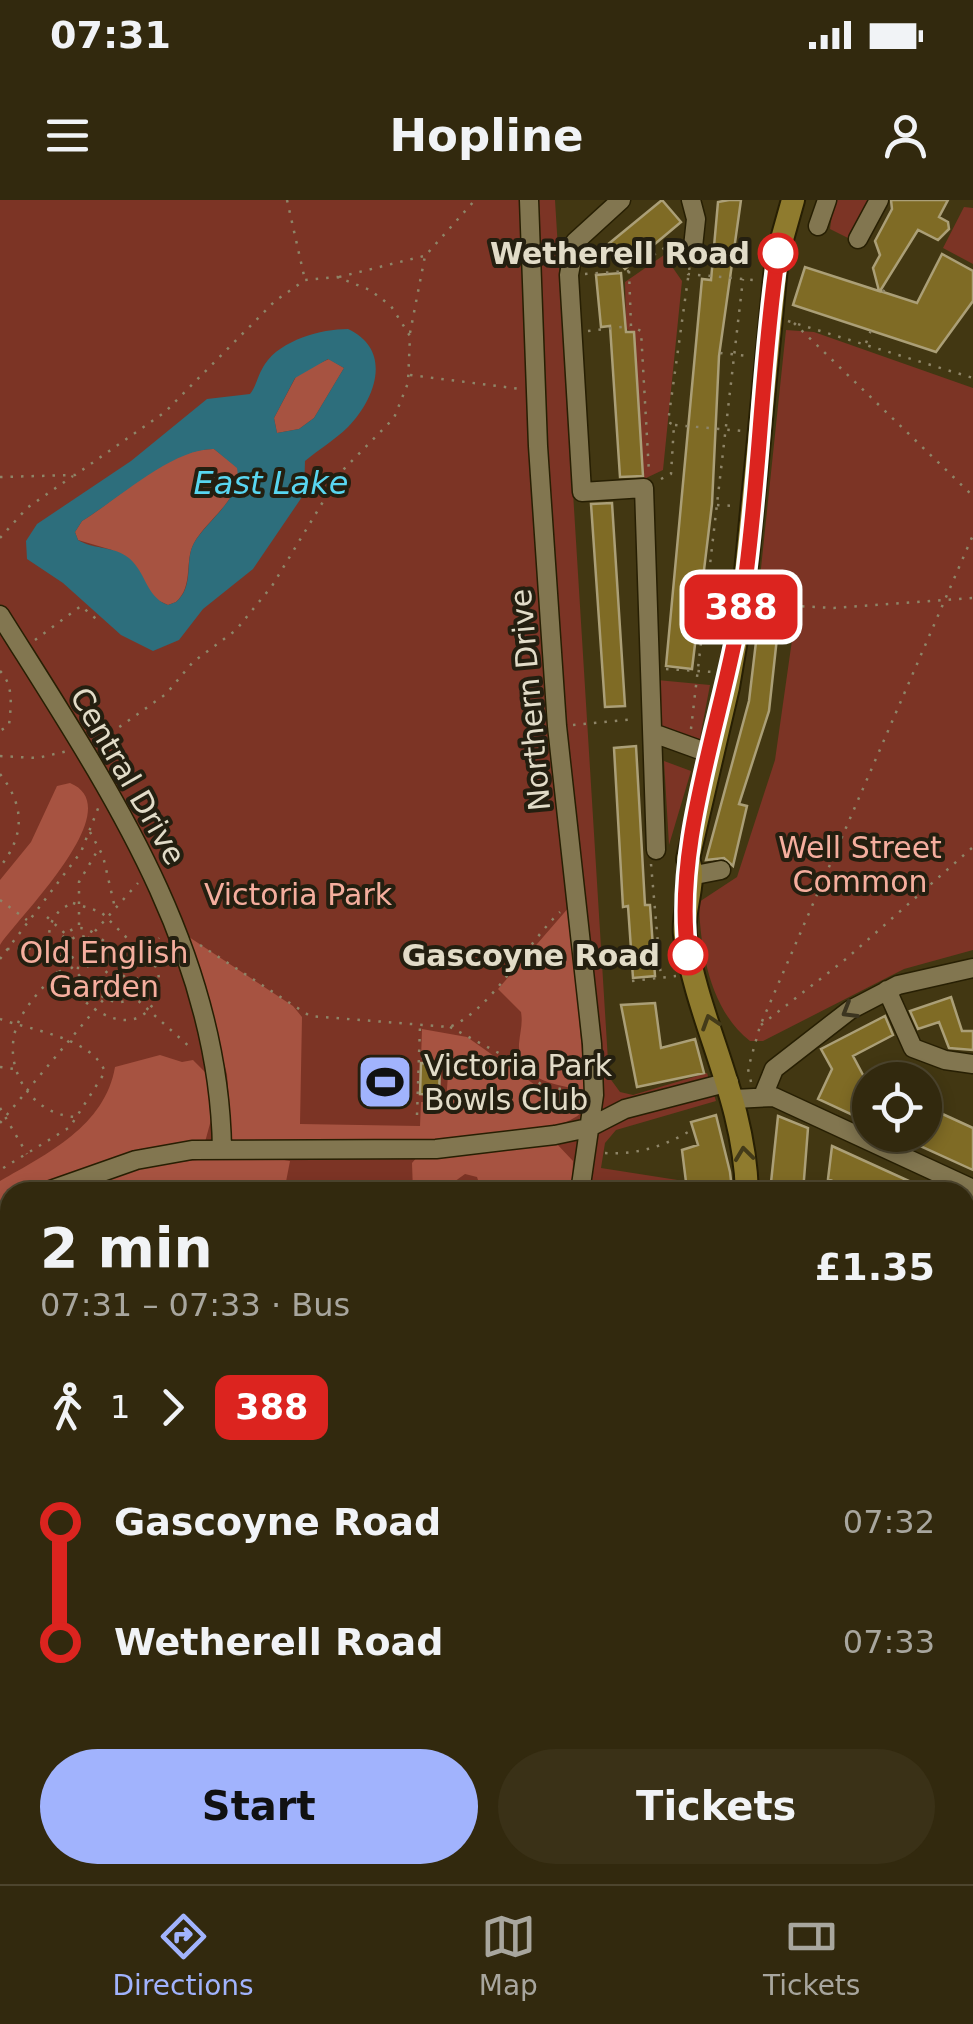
<!DOCTYPE html>
<html lang="en">
<head>
<meta charset="utf-8">
<style>
  :root { --surface:#32290e; --page:#3a3117; --text:#f1f3f6; --muted:#a8a69e; --line:#4d452e; --accent:#a1b3fd }
  body { margin:0; font-family:"DejaVu Sans",sans-serif; background:var(--page); color:var(--text); height:100vh; display:flex; flex-direction:column; font-size:38px; white-space:nowrap }
  * { box-sizing:border-box; margin:0 }
  p { font-size:32px; color:var(--muted) }
  .icon { flex:none; width:55px; height:55px; fill:none; stroke:currentColor; stroke-width:2; stroke-linecap:round; stroke-linejoin:round }
  .map { position:relative; flex:1; overflow:hidden }
  .details { position:absolute; left:0px; top:982px; width:975px; height:702px; display:flex; flex-direction:column; background:var(--surface); border-radius:30px 30px 0 0; box-shadow:0 5px 15px #0003,0 0 0 2px var(--line) }
  .details>* { flex:none }
  .badge { padding:0 20px; border-radius:15px; font-size:35px; line-height:65px }
  .buttons { position:absolute; left:852px; top:862px; display:grid; gap:20px }
  .buttons a { display:grid; place-items:center; width:90px; height:90px; border-radius:50%; background:var(--surface); box-shadow:0 5px 15px #0003,0 0 0 2px var(--line); font-size:50px }
  .map>.badge { position:absolute; translate:-50% -50%; box-shadow:0 0 0 5px #fff }
  .legs { display:flex; align-items:center; gap:15px; height:110px; padding:0 40px; font-size:32px }
  .legs p { margin-inline-start:auto }
  .headline { display:flex; align-items:center; justify-content:space-between; height:170px; padding:0 40px }
  h1 { font-size:55px; font-weight:600; line-height:75px }
  .cta { display:flex; gap:20px; margin-top:auto; padding:20px 40px }
  .cta a { flex:1; height:115px; border-radius:60px; background:var(--accent); color:#111; font-size:40px; font-weight:600; line-height:115px; text-align:center }
  .cta a+a { background:var(--page); color:var(--text) }
  ul { padding:0 40px; list-style:none }
  li { display:flex; align-items:center; gap:35px; height:120px; font-size:38px }
  li i { display:grid; place-items:center; width:15px; height:100%; margin:0 12px; background:currentColor }
  li i::after { content:''; width:25px; height:25px; margin:-12px; border:8px solid; border-radius:50%; background:var(--surface) }
  li p { margin-inline-start:auto }
  li:first-child i { background:linear-gradient(#0000 50%,currentColor 0) }
  li:last-child i { background:linear-gradient(currentColor 50%,#0000 0) }
  .status { display:flex; justify-content:space-between; align-items:center; height:70px; padding:0 50px; background:var(--surface); direction:ltr }
  .status svg { height:28px; fill:currentColor }
  header { display:flex; justify-content:space-between; align-items:center; height:130px; padding:0 40px; background:var(--surface); font-size:45px; font-weight:600 }
  .tab-bar { display:flex; justify-content:space-around; align-items:center; height:140px; border-top:2px solid var(--line); background:var(--surface); font-size:28px; color:var(--muted) }
  .tab-bar a { display:grid; justify-items:center; gap:5px }
  .tab-bar .current { color:var(--accent) }
  .map>svg:first-child { display:block }
</style>
</head>
<body>
<div class="status"><b>07:31</b><svg viewBox="0 0 49 12"><path d="M0 12V9h3v3zM5 12V6h3v6zM10 12V3h3v9zM15 12V0h3v12zM26 1h20v11H26zM47 4h2v5h-2z"/></svg></div>
<header><svg class="icon" aria-label="menu" viewBox="0 0 24 24"><path d="M4 6h16M4 12h16M4 18h16"/></svg>Hopline<svg class="icon" aria-label="person" viewBox="0 0 24 24"><circle cx="12" cy="8" r="4"/><path d="M4 21q1-7 8-7t8 7"/></svg></header>
<div class="map">
<svg width="973" height="1684" viewBox="0 0 973 1684">
  <rect width="100%" height="100%" fill="#423712"/>
  <path fill="#7c3425" d="M0 0H555L609 877 620 892 633 895 707 873 716 901 616 930 605 943 601 968 735 989 10 992V1675H614V1684H0Z
    M834 0H877L852 40 830 29Z
    M964 7 973 8V64L943 48Z
    M664 55 682 81 663 270 644 279 634 132 626 129 625 82Z
    M786 130 814 132 973 188V750L904 769 763 841H750C710 810 700 749 699 702L737 677 775 560 796 412 757 406Z
    M657 480 710 485 699 543 658 529Z
    M664 561 691 571 669 645Z"/>
  <path fill="#a75341" d="M329 159 344 168 314 218 299 229 277 233 274 218 298 173Z
    M214 249 238 268C243 298 207 319 194 343 184 361 194 386 176 402L168 405 155 399 112 350 78 340 75 332 82 321C120 298 168 248 214 249Z
    M70 583C131 608 19 716 0 745V680L31 642 57 586Z
    M570 706 585 890C558 886 517 881 519 844 520 832 523 824 521 812L498 789Z
    M189 737 293 806 302 817 300 924 420 926 421 902H446L449 861 421 859 422 829 467 837 538 887 585 898 582 912C541 953 297 943 232 943L227 874Z
    M160 855 182 862 193 860 206 873 211 920 205 942 126 955 32 992H10V1004L0 1010V981C47 954 105 926 115 867Z
    M556 943 573 961 572 992H482L477 977 465 974 440 992H413L412 963 418 956Z
    M250 954 290 961 284 992H97L100 979 137 967Z"/>
  <path fill="#2d6e7c" fill-rule="evenodd" d="M348 129C393 150 376 198 348 227 335 240 319 249 305 261L304 294 253 369 203 409 179 440 153 451 121 435 63 383 27 359 26 341 37 324 131 261 207 199 250 194C257 185 258 174 265 164 281 140 321 129 348 129ZM328 159 344 168 314 218 299 229 277 233 274 218 295 178ZM214 249 237 268C243 298 208 319 194 343 184 361 195 386 176 402L168 405C145 397 146 369 126 356 111 346 92 349 78 340L75 332 82 321C117 300 173 248 214 249Z"/>
  <path fill="#7f6b25" stroke="#ab9f77" stroke-width="2.5" d="M662 0 681 22 625 69 606 46Z
    M729 0H741L719 156 712 304 692 469 666 466 702 79 711 80 718 2Z
    M891 0H948L939 17 948 22 949 29 938 40 918 30 880 91 917 103 942 54 973 71V101L936 152 793 105 805 67 879 91 873 68 880 55 875 41 892 9Z
    M621 73 626 132H634L643 276 620 277 610 126 601 127 596 75Z
    M612 303 625 506 605 507 591 304Z
    M760 408 780 410 769 511 739 604 747 606 733 666 724 658 706 660 749 501Z
    M636 546 645 705H650L655 776 633 778 628 706 623 707 614 548Z
    M951 797 962 831H973V850L949 848 939 822 918 829 910 811Z
    M655 803 661 848 695 839 704 873 637 887 621 805Z
    M885 816 893 835 853 856 870 888V923L818 899 832 869 821 849Z
    M421 863 440 864 439 895 420 894Z
    M925 906 973 928V970L896 935H925Z
    M716 915 730 972 732 989 686 982 682 950 698 945 691 922Z
    M778 916 808 928 803 992H770Z
    M832 946 933 992H856L828 979Z"/>
  <g fill="none" stroke-linecap="round" stroke-linejoin="round">
    <g stroke="#271f03" stroke-width="21">
      <path id="minor" d="M529 0 538 246 557 526 592 844 594 895 580 992
        M621 0 575 42 569 75 582 292 644 288 656 650
        M691 0 696 19 693 47
        M818 26 827 0
        M858 39 879 0
        M0 415C104 581 219 746 222 949
        M653 533 711 554
        M690 676 721 670
        M887 790 913 848 945 860 973 864
        M763 896 774 869 850 810 898 785 973 768
        M734 899 774 897 973 989
        M45 992 136 960 192 950 436 949 555 935 588 928 625 909 729 882
        M0 1017 10 1011
        M965 1173 973 1177
        M965 1372 973 1375
        M965 1553 973 1556
        M495 1684 497 1675"/>
    </g>
    <g stroke="#271f03" stroke-width="26">
      <path id="major" d="M747 992C744 895 698 824 685 735 682 710 697 681 688 659L728 487 744 392 777 57 793 0
        M789 1675 803 1684
        M624 1684 625 1675"/>
    </g>
    <path stroke="#8e8568" stroke-width="2.5" stroke-dasharray="2.5 8" stroke-linecap="butt" d="M287 0 305 80
      M629 71 631 126 641 131 649 273
      M585 74 629 71 669 45 688 74 754 80
      M339 77 424 56
      M883 92 885 88
      M788 121 973 178
      M794 123 973 296
      M588 131 630 126
      M410 133 425 56 475 0
      M866 143 871 130
      M720 153 749 156
      M410 175 521 189
      M675 225 742 231
      M0 277 75 275 165 212 275 101 305 80 337 77 370 90 391 106 410 136 408 183 394 218 341 272 272 386 236 430 193 462 166 494 101 540
      M661 279 671 274 674 225 668 222 690 64
      M717 305 734 306
      M0 338 27 308 73 276
      M707 380 728 381
      M760 404 834 408 973 398
      M35 440 81 406 101 423
      M666 469 713 472
      M0 471C14 485 11 506 9 525L0 531
      M573 525 635 519
      M691 529 743 79
      M0 556 37 558 68 551
      M0 574C25 606 25 635 0 667
      M90 632 103 656 115 708
      M651 664 661 778
      M0 700 27 720
      M73 703 101 712 156 767C161 779 160 792 153 804 114 866 0 731 73 703Z
      M47 717 71 739
      M79 725V682L99 648
      M60 748a20 20 0 1 1 40 0a20 20 0 1 1-40 0Z
      M68 748a12 12 0 1 1 24 0a12 12 0 1 1-24 0Z
      M88 739 138 683
      M200 745 310 816 449 827C490 812 527 743 560 712
      M7 749 59 748
      M72 756C54 777 30 797 18 823 0 866 31 916 77 917
      M90 757 113 778
      M0 759 81 652 99 606
      M71 767C89 784 109 814 134 797 148 769 116 752 98 736
      M112 782a6 6 0 1 1 12 0a6 6 0 1 1-12 0Z
      M123 777 159 738
      M632 781 676 776
      M123 787 192 849
      M0 819C30 830 93 838 105 872L70 927 0 970
      M761 825 846 759 973 647
      M450 827 508 858 542 885 579 893
      M0 867 15 869
      M751 882 748 869 760 826 973 335
      M0 908 27 954
      M417 915 420 826
      M0 923 114 787
      M605 953C637 955 666 946 693 929
      M599 984 617 992
      M0 1128 1 1124
      M0 1309 10 1315
      M425 1684 436 1675
      M600 1684V1675"/>
    <use href="#minor" stroke="#827650" stroke-width="18"/>
    <use href="#major" stroke="#8f7b2e" stroke-width="22"/>
  </g>
  <defs><path id="oneway-chevron" d="M-2-3.5L2.5 0L-2 3.5" fill="none" stroke-width="1.6" stroke-linecap="round" stroke-linejoin="round" transform="scale(2.5)"/></defs>
  <use stroke="#3c3520" href="#oneway-chevron" transform="translate(849 811) rotate(149)"/>
  <g stroke="#443b19">
    <use href="#oneway-chevron" transform="translate(710 822) rotate(-108)"/>
    <use href="#oneway-chevron" transform="translate(744 954) rotate(-97)"/>
  </g>
  <g fill="none" stroke-linecap="round" stroke-linejoin="round">
    <g stroke="#fff" stroke-width="22">
      <path id="line-1" d="M688 755C672 641 726 511 743 396 760 282 761 166 778 53"/>
    </g>
    <use href="#line-1" stroke="#dc241f" stroke-width="15"/>
  </g>
  <defs>
    <g id="stadium-square" transform="scale(2.875)"><rect x="-9" y="-9" width="18" height="18" rx="4" fill="#a1b3fd" stroke="#241f10"/><path d="M0-5a6.5 5 0 1 0 0 10a6.5 5 0 1 0 0-10ZM-3.5-1.8h7v3.6h-7Z" fill="#111"/></g>
  </defs>
  <g fill-rule="evenodd">
    <use href="#stadium-square" x="385" y="882"/>
  </g>
  <g fill="#fff" stroke="#dc241f" stroke-width="5">
    <circle cx="778" cy="53" r="18"/>
    <circle cx="688" cy="755" r="18"/>
  </g>
  <g text-anchor="middle" dominant-baseline="central" stroke-width="8" stroke-linejoin="round" paint-order="stroke">
    <g font-size="30" font-weight="bold" fill="#e2dcc8" stroke="#241f10" text-anchor="end">
      <text x="750" y="53">Wetherell Road</text>
      <text x="660" y="755">Gascoyne Road</text>
    </g>
    <g font-size="30" fill="#e2dcc8" stroke="#241f10">
      <text transform="translate(530 500) rotate(-95)">Northern Drive</text>
      <text transform="translate(128 576) rotate(60)">Central Drive</text>
    </g>
    <g font-size="30" fill="#f5ae9e" stroke="#241f10">
      <text x="860" y="647">Well Street<tspan x="860" dy="34">Common</tspan></text>
      <text x="298" y="694">Victoria Park</text>
      <text x="104" y="752">Old English<tspan x="104" dy="34">Garden</tspan></text>
    </g>
    <g font-size="30" fill="#e2dcc8" stroke="#241f10" text-anchor="start">
      <text x="424" y="865">Victoria Park<tspan x="424" dy="34">Bowls Club</tspan></text>
    </g>
    <g font-size="32" font-style="italic" fill="#58d6f0" stroke="#241f10">
      <text x="271" y="283">East Lake</text>
    </g>
  </g>
</svg>
<div class="buttons">
<a><svg class="icon" aria-label="locate" viewBox="0 0 24 24"><circle cx="12" cy="12" r="6"/><path d="M12 2v4M12 18v4M2 12h4M18 12h4"/></svg></a>
</div>
<b class="badge" style="left:741px;top:407px;background:#dc241f;color:#fff">388</b>
<section class="details">
<div class="headline"><div><h1>2 min</h1><p>07:31 – 07:33 · Bus</p></div><b>£1.35</b></div>
<div class="legs"><svg class="icon" aria-label="walk" viewBox="0 0 24 24"><circle cx="13" cy="4" r="2"/><path d="M13 8l-2 6 4 7M11 14l-3 7M7 12l3-4h3l4 4"/></svg>1<svg class="icon" aria-label="forward" viewBox="0 0 24 24"><path d="M9 5l7 7-7 7"/></svg><b class="badge" style="background:#dc241f;color:#fff">388</b></div>
<ul>
<li><i style="color:#dc241f"></i><b>Gascoyne Road</b><p>07:32</p></li>
<li><i style="color:#dc241f"></i><b>Wetherell Road</b><p>07:33</p></li>
</ul>
<div class="cta"><a>Start</a><a>Tickets</a></div>
</section>
</div>
<nav class="tab-bar">
<a class="current"><svg class="icon" aria-label="directions" viewBox="0 0 24 24"><path d="M12 3l9 9-9 9-9-9zM9 14v-3h6M13 9l2 2-2 2"/></svg>Directions</a>
<a><svg class="icon" aria-label="map" viewBox="0 0 24 24"><path d="M3 6l6-2 6 2 6-2v14l-6 2-6-2-6 2zM9 4v14M15 6v14"/></svg>Map</a>
<a><svg class="icon" aria-label="tickets" viewBox="0 0 24 24"><path d="M3 7h18v10H3zM15 7v10"/></svg>Tickets</a>
</nav>
</body>
</html>
